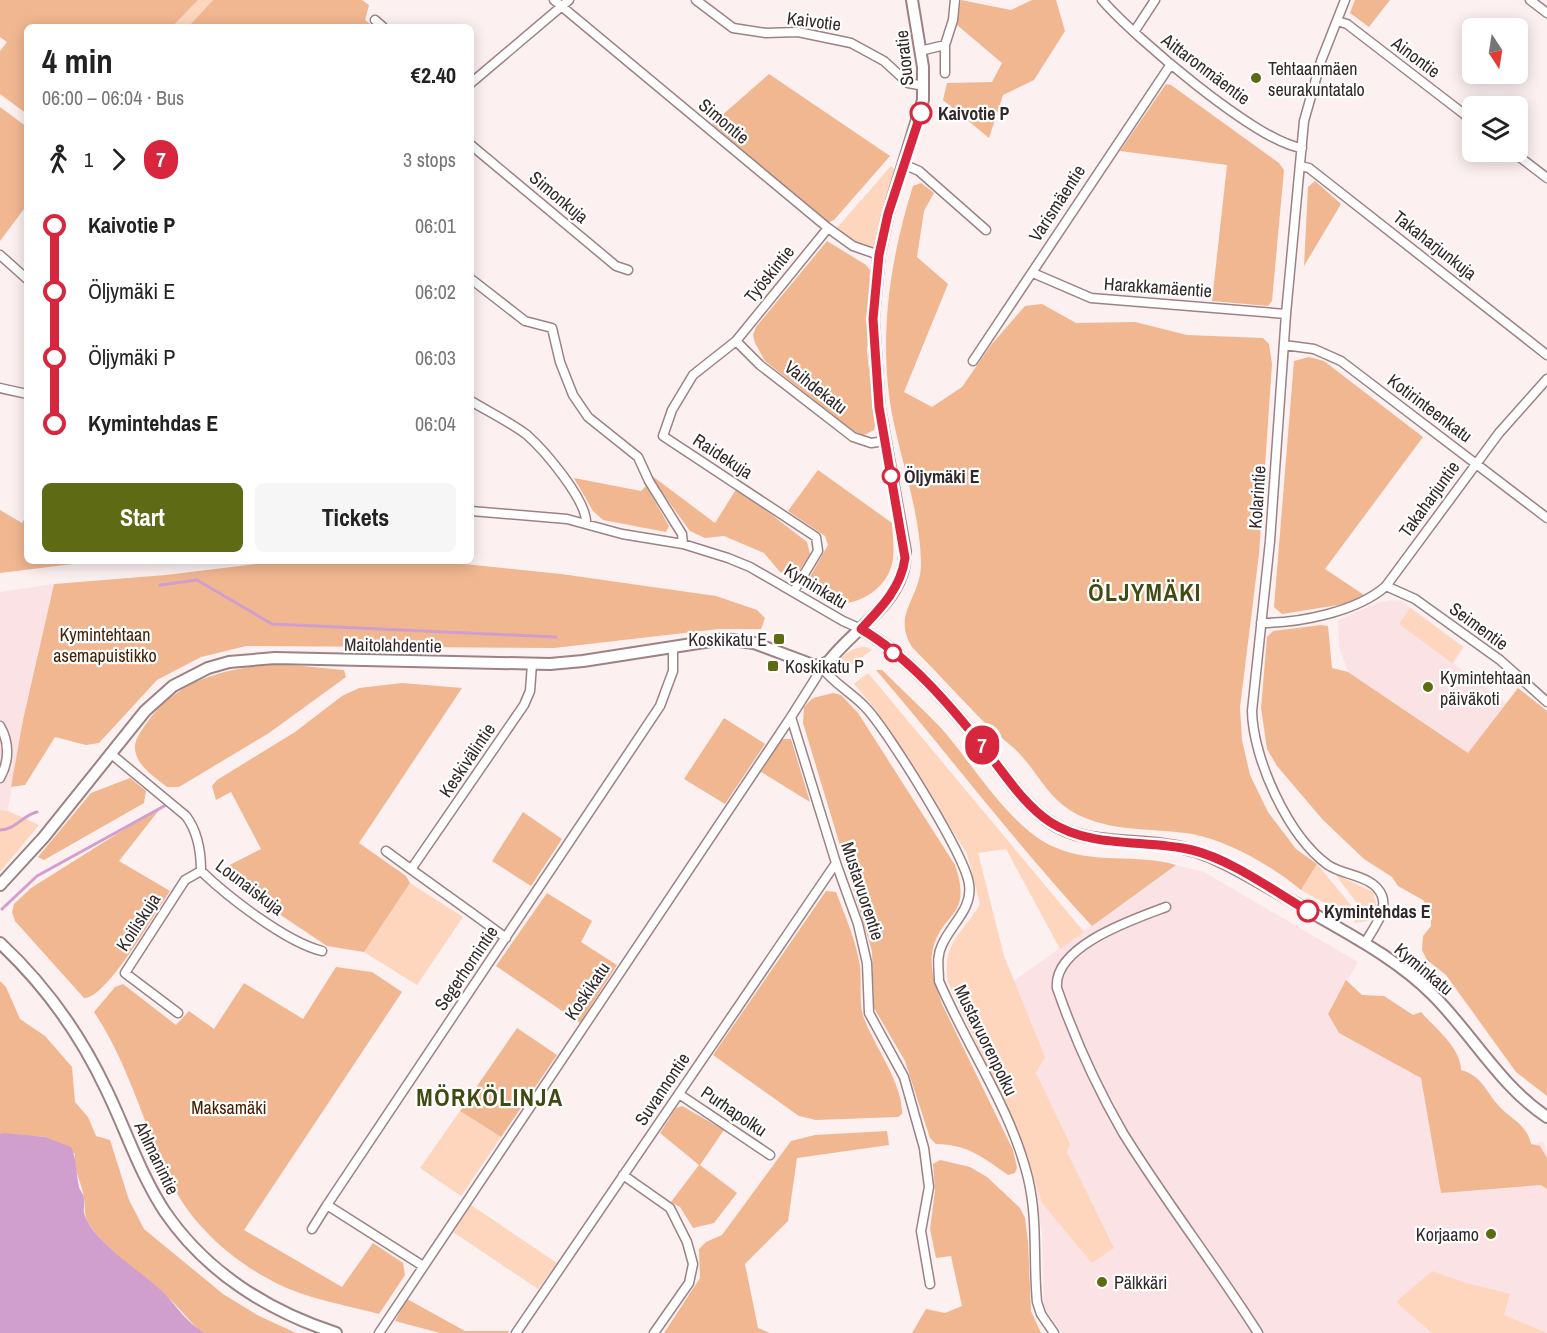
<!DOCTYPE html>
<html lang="en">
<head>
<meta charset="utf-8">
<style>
  :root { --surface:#fff; --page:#f6f6f6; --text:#222; --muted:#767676; --accent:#5e6b14 }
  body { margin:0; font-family:"Archivo Narrow",sans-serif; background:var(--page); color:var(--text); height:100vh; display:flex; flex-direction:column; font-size:22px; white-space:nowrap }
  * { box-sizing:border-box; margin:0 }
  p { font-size:20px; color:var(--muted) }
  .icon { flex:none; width:33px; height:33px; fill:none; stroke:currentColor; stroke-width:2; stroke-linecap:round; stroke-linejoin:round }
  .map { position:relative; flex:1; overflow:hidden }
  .drawer { position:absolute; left:24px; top:24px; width:450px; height:540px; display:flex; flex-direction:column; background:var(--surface); border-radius:9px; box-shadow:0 3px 15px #0003 }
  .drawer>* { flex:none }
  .badge { padding:0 12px; border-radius:20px; font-size:21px; line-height:39px }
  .needle { width:39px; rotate:168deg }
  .tools { position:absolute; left:1462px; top:18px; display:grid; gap:12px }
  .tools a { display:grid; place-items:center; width:66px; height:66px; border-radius:9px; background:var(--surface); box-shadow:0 3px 15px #0003; font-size:30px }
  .map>.badge { position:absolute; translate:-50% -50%; box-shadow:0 0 0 3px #fff }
  .legs { display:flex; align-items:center; gap:9px; height:66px; padding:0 18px; font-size:20px }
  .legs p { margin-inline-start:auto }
  .headline { display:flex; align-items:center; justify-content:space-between; height:102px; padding:0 18px }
  h1 { font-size:33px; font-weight:800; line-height:45px }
  .button { display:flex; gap:12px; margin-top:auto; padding:12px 18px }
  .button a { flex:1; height:69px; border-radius:9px; background:var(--accent); color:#fff; font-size:24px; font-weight:800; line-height:69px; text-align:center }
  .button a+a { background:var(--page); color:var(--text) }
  ul { padding:0 18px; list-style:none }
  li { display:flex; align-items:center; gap:21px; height:66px; font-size:22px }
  li i { display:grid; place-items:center; width:9px; height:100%; margin:0 8px; background:currentColor }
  li i::after { content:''; width:15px; height:15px; margin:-8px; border:4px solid; border-radius:50%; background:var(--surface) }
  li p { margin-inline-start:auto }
  li:first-child i { background:linear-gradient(#0000 50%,currentColor 0) }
  li:last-child i { background:linear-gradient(currentColor 50%,#0000 0) }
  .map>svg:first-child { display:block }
</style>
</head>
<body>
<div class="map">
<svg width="1547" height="1333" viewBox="0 0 1547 1333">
  <rect width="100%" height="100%" fill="#fcf0f1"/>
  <path fill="#fbe3e5" d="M54 584 23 720 8 811 0 810V592Z
    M1394 600 1402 601 1464 647 1454 664 1506 703 1468 753 1348 672 1339 647 1338 620 1380 602Z
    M1176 865 1204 872 1358 962 1328 1014 1339 1033 1421 1078 1458 1173 1543 1141 1547 1153V1333H1062L1044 1308 1042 1233 1030 1159 991 997Z"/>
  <path fill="#fdd6bd" d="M198 0H213L188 27H172Z
    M891 166 895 170 876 246 868 249 856 244 836 229Z
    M1410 608 1463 647 1452 663 1399 624Z
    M865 647 872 650 838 674 836 671C838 657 851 647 865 647Z
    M868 673 1084 932 1060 949 1006 849 978 853 1004 956 1045 1057 1036 1073 1070 1144 1067 1152 1114 1248 1092 1263 1042 1203 1025 1149 948 982C941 943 963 934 980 904L967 854 876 710 854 684Z
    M0 810 8 811 39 825 0 872Z
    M1317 864 1351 905V912L1348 916 1301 890Z
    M1335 874 1373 892 1377 907 1368 921 1354 923 1359 906Z
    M410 883 463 917 417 985 364 952Z
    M460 1111 501 1137 461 1196 420 1168Z
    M471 1205 557 1263 538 1289 453 1232Z
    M1432 1271 1466 1283 1510 1294 1504 1315 1547 1333H1432L1396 1302Z"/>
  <path fill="#f1b791" d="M0 0H198L172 27H27V114L0 94V51L7 42 0 37Z
    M213 0H362L369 5 365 20 374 27H188Z
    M961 0 1011 10 1032 0H1056L1065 31 1034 80 1003 95 989 138 943 100 947 83 992 82 1002 63 957 25Z
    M1355 0H1390L1369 27 1350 13Z
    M769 74 890 156 834 220 827 223 712 124Z
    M1166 84 1171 85 1279 163 1284 170 1272 301 1268 306 1212 301 1227 165 1120 151Z
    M0 107 27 127V205L0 241Z
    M1315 181 1341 204 1304 266 1308 187Z
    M921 183 934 193 924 211 917 257 948 284 904 392 932 407 962 387 991 345 1025 306 1042 304 1076 323 1135 322 1187 335 1263 338 1269 344 1272 364 1259 554 1240 707 1242 740 1250 775 1268 812 1296 849 1317 864 1301 890C1272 866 1229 841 1192 834 1157 828 1116 832 1083 817 1047 801 1041 775 1016 750 1005 740 993 731 982 720 958 696 936 671 912 647 891 613 922 598 921 562 920 516 904 469 894 424 877 345 889 262 913 186Z
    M827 241 866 265 870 270 867 351 875 426 874 430 864 435 851 430 765 361 755 343 753 335 756 327Z
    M1309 357 1324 361 1423 437 1325 569 1367 597 1357 602 1282 614 1274 607 1294 361Z
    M818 470 892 523C893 542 897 561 886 578 870 604 821 618 807 582L828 545 825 536 788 511Z
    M647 472 715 523 737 488 807 542 810 554 799 571 788 575 780 572 764 553 724 536 705 538 690 531Z
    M574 478 641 491 646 486 669 526 666 532 603 520 593 511Z
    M0 510 22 523 27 515V561H98L0 573Z
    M281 561H436L561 574 716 596 757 610 765 618 761 629H719L554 648 246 646 201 657 157 680 99 743 86 745 55 737 25 785 11 787 23 720 54 584 166 575Z
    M1321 625 1328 626 1332 668 1348 672 1468 753 1518 688 1547 711V1096L1516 1072 1446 975 1427 960 1422 950 1423 936 1431 926V912L1423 900 1398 886 1392 877 1364 859 1323 820 1277 766 1267 749 1261 708 1267 637 1273 631Z
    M281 664 344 670 346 677 269 733 179 787H167C156 778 140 768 136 754 132 742 140 733 146 724 177 678 230 667 281 664Z
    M876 670H882C901 689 922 708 941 728 973 764 1010 828 1054 847 1094 865 1137 853 1176 865L1092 926C1016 844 949 755 876 670Z
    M402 683 462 688 359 843 406 876 410 883 364 952 327 946 216 872 261 849 231 792 216 800 212 786 217 780 295 732 342 696 359 688Z
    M833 693 841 695 858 713 955 865C974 921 939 910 932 954 930 971 937 989 942 1004L1013 1150 1017 1168 1015 1173 1008 1175C984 1158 967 1144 936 1144L930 1138 905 1061 874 1008 872 951 803 723 804 707 813 698Z
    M724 718 765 744 725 804 684 779Z
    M782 739H791L810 802 761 772Z
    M130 778 146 791 144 803 44 860 38 857 91 793Z
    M163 805 119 861 170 891C156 911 106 1000 84 998L15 921 12 912 14 904 31 888Z
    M523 812 562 839 531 886 492 861Z
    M826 891 836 892C845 916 856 940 860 966 862 983 858 1005 865 1021 876 1048 903 1085 902 1114L898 1117 816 1120 799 1116 713 1055Z
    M547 893 592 921 581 942 617 965 580 1023 496 966Z
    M336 967 372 972 402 992 244 1230 342 1287 373 1243 403 1263 405 1275 379 1314C346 1305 308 1299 278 1284 237 1264 197 1230 175 1190 145 1132 131 1067 94 1012L115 987 123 984 176 1025 189 1011 214 1029 244 983 303 1019Z
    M1346 980 1362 995 1384 996 1413 1015 1421 1012C1435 1028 1461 1048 1461 1070 1482 1076 1485 1090 1498 1105 1510 1119 1527 1124 1531 1144L1540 1146 1547 1158V1189L1541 1185 1441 1193 1421 1078 1339 1033 1328 1014Z
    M0 981 6 987 20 1019 45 1036 72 1067 75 1102 88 1117 96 1136 110 1140 129 1200 144 1229 223 1294 259 1316 296 1333H205L199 1330C187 1318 176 1304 163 1293 141 1273 105 1250 89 1224 83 1215 86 1208 84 1198 82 1183 73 1170 75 1154L45 1137 0 1134Z
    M517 1028 557 1055 501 1137 460 1111Z
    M682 1106 724 1130 700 1165 737 1193 714 1223 693 1228 680 1207 671 1202 699 1165 660 1133 676 1108Z
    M887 1131 889 1145 797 1158 788 1221 745 1264 758 1328 770 1333H664L700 1278 699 1249 706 1242 722 1235 791 1141 815 1135Z
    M940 1160 970 1167 987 1177 1020 1208 1025 1218 1028 1242 1031 1311 1041 1333H912L926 1309 945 1313 962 1306 951 1256 936 1258 930 1229 935 1191 933 1164Z
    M407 1299 465 1331H509L508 1333H440L395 1321Z"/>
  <path fill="#d19fcd" d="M4 1133 45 1137 71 1147C77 1159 76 1174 79 1187 80 1191 84 1194 84 1199 85 1204 83 1209 84 1213 92 1242 144 1273 165 1294 177 1307 189 1325 205 1333H0V1134Z"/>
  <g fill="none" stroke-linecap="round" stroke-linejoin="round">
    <path stroke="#d19fcd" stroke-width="3" d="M160 585 197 580 272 624 556 637
      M0 830C15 830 23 815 37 812
      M2 909 37 876 166 805"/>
    <g stroke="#9c8284" stroke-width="11">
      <path id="minor" d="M554 0 828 228 853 246 879 255
        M696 0 733 28 766 33 798 32 851 43 884 61 908 83 924 86
        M1102 0C1133 36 1258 143 1302 148
        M1345 0 1321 61 1304 121 1286 314 1270 541 1252 711C1253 759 1288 836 1328 865 1344 876 1374 875 1382 896 1388 911 1372 930 1365 943
        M1530 0 1547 13
        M375 20 383 27
        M1337 21 1347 24 1473 121
        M1134 32 1155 0
        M920 51 945 45 953 20 955 0
        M945 73V45
        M471 83 569 0
        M471 145 616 266 628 270
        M1513 152 1547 178
        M903 164 919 171 986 230
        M1300 166 1309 168 1547 355
        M0 255 27 279
        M1033 273 1091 298 1286 314
        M471 279 525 321 552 328 560 362 573 395 588 417 638 457 649 481 682 534 683 544
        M736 341 760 365 853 437 871 443 885 441
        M1284 345 1314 349 1341 361 1547 518
        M973 361 1171 64
        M0 388 27 394
        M471 401C489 412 510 422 527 435 544 450 587 500 586 523
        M471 511 567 519 622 534 683 544 728 558 750 567 843 621 861 629
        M1386 586 1415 599 1500 660 1547 702
        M794 591 818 551 816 537 663 436 672 410 693 375 736 341 828 228
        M1261 623C1299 623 1357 612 1386 586L1499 433 1547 379
        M821 666C832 683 853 693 867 709 889 733 965 855 969 884 973 909 951 924 942 945 936 957 939 969 939 981 967 1047 1011 1108 1028 1178 1038 1220 1033 1260 1037 1302L1041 1314 1054 1333
        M791 717 836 863 858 924 867 963 869 1013 904 1077 924 1148 929 1187 921 1231 930 1284
        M0 726C10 743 9 762 0 778
        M110 753 186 816C198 832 201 851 201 871 228 897 286 942 322 951
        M386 851C425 880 466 908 506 938
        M412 868 524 705 530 691 532 664
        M1166 907C1134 919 1053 946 1057 988 1074 1037 1097 1088 1123 1133 1165 1201 1215 1265 1258 1333
        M178 1013 125 973 185 880 201 871
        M679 1094 770 1155
        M623 1175 670 1208 687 1242 693 1264 689 1283 654 1333
        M312 1229 327 1205
        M423 1266 327 1205 660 706 673 671V647
        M379 1333 791 717 817 676 821 666
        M516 1333 836 863"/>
    </g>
    <g stroke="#9c8284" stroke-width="14">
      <path id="tertiary" d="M861 629C909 657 950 705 984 748 1004 773 1021 801 1047 820 1081 845 1125 839 1165 845 1186 847 1207 854 1226 864 1254 878 1281 895 1309 911 1352 936 1397 959 1433 995 1472 1034 1500 1086 1547 1117
        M0 885 44 837 145 711 173 686 208 668 229 662 275 658 550 664 583 661 724 639 754 643 813 665 821 666 829 661C856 626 906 601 905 551L879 407 873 319 879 255 888 214 923 100V67L912 0
        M0 943C45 985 80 1034 106 1089 126 1130 140 1174 165 1212 206 1272 268 1311 336 1333"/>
    </g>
    <use href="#minor" stroke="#fff" stroke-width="8"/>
    <use href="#tertiary" stroke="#fff" stroke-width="10"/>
  </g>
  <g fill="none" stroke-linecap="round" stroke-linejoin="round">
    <g stroke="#fff" stroke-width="14">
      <path id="line-1" d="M921 113 888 214 879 255 873 319 879 407 905 558C901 588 881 608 861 629 909 657 950 705 984 748 1004 773 1023 804 1050 822 1092 849 1145 839 1192 850 1230 859 1274 891 1308 911"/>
    </g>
    <use href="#line-1" stroke="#d7263d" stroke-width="9"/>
  </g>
  <g fill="#5e6b14" stroke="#fff" stroke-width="2">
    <circle cx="1256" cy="78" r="6"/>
    <rect x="773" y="633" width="12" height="12" rx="3"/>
    <rect x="767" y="660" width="12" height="12" rx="3"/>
    <circle cx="1428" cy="687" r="6"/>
    <circle cx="1491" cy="1234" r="6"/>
    <circle cx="1102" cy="1282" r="6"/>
  </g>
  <g fill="#fff" stroke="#d7263d" stroke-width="3">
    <circle cx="921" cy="113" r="10"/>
    <circle cx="891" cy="476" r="8"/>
    <circle cx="893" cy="653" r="8"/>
    <circle cx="1308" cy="911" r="10"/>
  </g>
  <g text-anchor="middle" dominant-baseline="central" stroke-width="4.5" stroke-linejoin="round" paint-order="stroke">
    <g font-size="18" fill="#332829" stroke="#fff">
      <text transform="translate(814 21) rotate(7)">Kaivotie</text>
      <text transform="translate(1416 57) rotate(37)">Ainontie</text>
      <text transform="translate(904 58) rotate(-96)">Suoratie</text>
      <text transform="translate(1206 69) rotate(37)">Aittaronmäentie</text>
      <text transform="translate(724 121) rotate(40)">Simontie</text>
      <text transform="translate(559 197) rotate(40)">Simonkuja</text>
      <text transform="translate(1057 203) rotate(-57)">Varismäentie</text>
      <text transform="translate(1435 245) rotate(38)">Takaharjunkuja</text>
      <text transform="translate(769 274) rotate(-51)">Työskintie</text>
      <text transform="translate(1158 287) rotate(4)">Harakkamäentie</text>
      <text transform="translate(816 387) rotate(38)">Vaihdekatu</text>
      <text transform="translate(1430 408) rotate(37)">Kotirinteenkatu</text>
      <text transform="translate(723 456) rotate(33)">Raidekuja</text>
      <text transform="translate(1257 497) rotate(-86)">Kolarintie</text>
      <text transform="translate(1429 499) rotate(-54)">Takaharjuntie</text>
      <text transform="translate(816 586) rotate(31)">Kyminkatu</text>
      <text transform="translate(1479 626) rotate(36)">Seimentie</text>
      <text transform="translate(393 645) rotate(1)">Maitolahdentie</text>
      <text transform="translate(467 760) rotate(-56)">Keskivälintie</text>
      <text transform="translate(250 887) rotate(37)">Lounaiskuja</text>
      <text transform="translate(863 891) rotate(72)">Mustavuorentie</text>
      <text transform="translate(138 922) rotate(-57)">Koiliskuja</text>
      <text transform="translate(466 968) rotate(-56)">Segerhornintie</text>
      <text transform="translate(1424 969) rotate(40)">Kyminkatu</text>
      <text transform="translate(587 991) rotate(-56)">Koskikatu</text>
      <text transform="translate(986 1040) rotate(64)">Mustavuorenpolku</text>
      <text transform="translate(662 1089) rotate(-56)">Suvannontie</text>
      <text transform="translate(734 1111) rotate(34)">Purhapolku</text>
      <text transform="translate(157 1158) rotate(64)">Ahlmanintie</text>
    </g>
    <g font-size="18" fill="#332829" stroke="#fff" text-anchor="start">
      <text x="1268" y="68">Tehtaanmäen<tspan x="1268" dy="21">seurakuntatalo</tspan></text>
      <text x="767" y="639" text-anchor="end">Koskikatu E</text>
      <text x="785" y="666">Koskikatu P</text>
      <text x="1440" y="677">Kymintehtaan<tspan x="1440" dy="21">päiväkoti</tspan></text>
      <text x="1479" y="1234" text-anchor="end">Korjaamo</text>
      <text x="1114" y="1282">Pälkkäri</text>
    </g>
    <g font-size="18" font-weight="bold" fill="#332829" stroke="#fff" text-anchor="start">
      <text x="938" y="113">Kaivotie P</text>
      <text x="904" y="476">Öljymäki E</text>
      <text x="1324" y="911">Kymintehdas E</text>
    </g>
    <g font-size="18" fill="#452003" stroke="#fff">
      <text x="105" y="634">Kymintehtaan<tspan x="105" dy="21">asemapuistikko</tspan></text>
      <text x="229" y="1107">Maksamäki</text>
    </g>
    <g font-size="24" font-weight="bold" letter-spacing="1.5" fill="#414a10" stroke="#fff">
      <text x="1145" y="592">ÖLJYMÄKI</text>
      <text x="490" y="1097">MÖRKÖLINJA</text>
    </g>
  </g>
</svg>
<div class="tools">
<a><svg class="needle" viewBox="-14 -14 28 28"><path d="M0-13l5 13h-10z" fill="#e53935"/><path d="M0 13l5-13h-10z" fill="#767676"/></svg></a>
<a><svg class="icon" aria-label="layers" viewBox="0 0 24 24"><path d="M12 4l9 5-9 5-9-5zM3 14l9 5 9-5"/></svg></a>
</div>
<b class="badge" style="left:982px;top:745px;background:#d7263d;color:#fff">7</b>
<section class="drawer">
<div class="headline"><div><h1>4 min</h1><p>06:00 – 06:04 · Bus</p></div><b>€2.40</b></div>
<div class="legs"><svg class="icon" aria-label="walk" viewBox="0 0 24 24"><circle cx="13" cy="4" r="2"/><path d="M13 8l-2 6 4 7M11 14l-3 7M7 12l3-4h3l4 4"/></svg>1<svg class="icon" aria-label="forward" viewBox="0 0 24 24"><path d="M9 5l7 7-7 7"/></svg><b class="badge" style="background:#d7263d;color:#fff">7</b><p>3 stops</p></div>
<ul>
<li><i style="color:#d7263d"></i><b>Kaivotie P</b><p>06:01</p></li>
<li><i style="color:#d7263d"></i><span>Öljymäki E</span><p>06:02</p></li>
<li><i style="color:#d7263d"></i><span>Öljymäki P</span><p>06:03</p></li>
<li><i style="color:#d7263d"></i><b>Kymintehdas E</b><p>06:04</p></li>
</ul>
<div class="button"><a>Start</a><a>Tickets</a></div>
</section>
</div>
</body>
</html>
